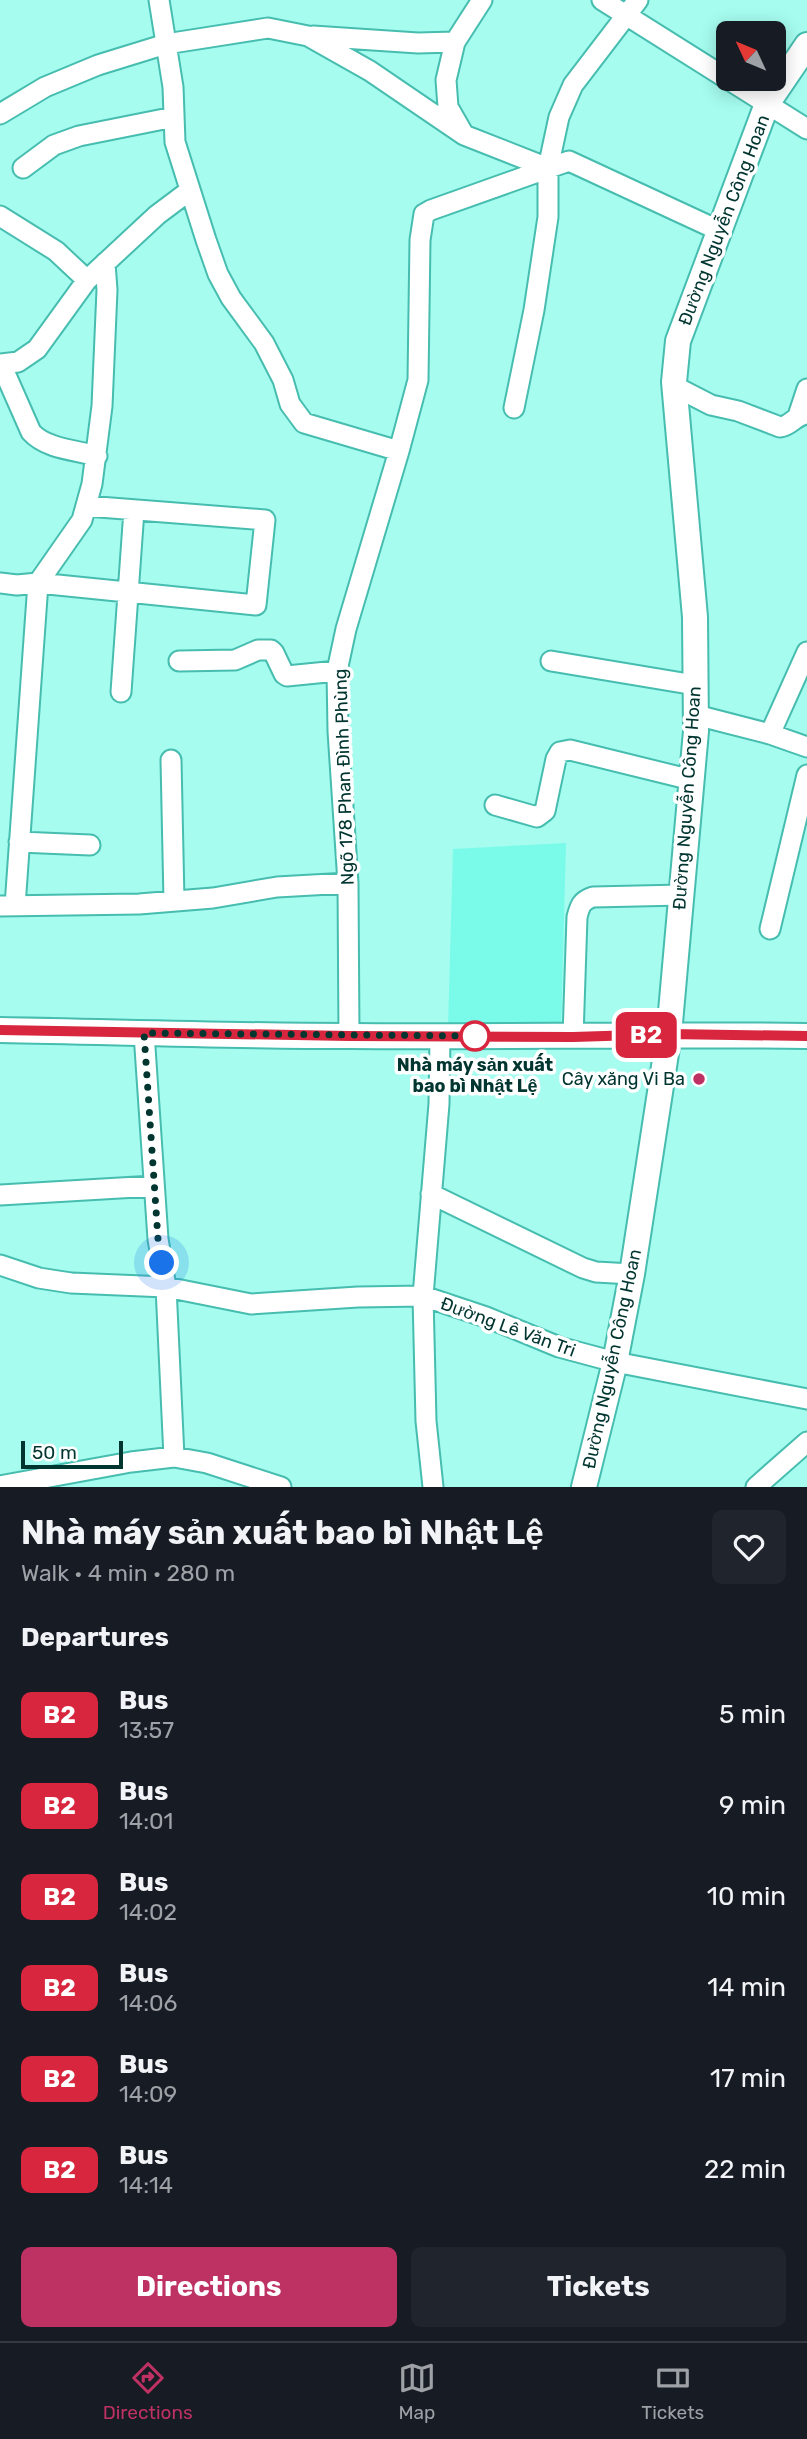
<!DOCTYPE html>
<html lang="en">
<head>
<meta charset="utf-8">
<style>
  :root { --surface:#171b24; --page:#20242c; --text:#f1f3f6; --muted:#9ea1a6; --line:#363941; --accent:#be3163 }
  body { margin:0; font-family:Rubik,sans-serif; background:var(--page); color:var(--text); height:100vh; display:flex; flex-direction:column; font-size:26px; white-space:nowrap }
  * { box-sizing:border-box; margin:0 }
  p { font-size:23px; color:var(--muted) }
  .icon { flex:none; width:38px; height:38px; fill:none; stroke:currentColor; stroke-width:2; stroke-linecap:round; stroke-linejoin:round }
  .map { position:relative; height:1487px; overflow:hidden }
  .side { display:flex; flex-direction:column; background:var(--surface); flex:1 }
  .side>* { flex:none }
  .badge { padding:0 14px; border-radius:10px; font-size:24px; line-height:46px }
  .needle { width:46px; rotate:314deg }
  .buttons { position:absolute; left:716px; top:21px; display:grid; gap:14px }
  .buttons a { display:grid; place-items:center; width:70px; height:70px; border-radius:10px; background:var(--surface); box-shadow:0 4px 18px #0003; font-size:35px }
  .scale { position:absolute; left:21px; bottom:18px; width:102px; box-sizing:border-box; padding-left:7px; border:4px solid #003530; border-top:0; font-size:19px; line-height:24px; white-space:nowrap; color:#003530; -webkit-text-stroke:5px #fff; paint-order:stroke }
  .you { position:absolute; width:35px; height:35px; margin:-18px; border:5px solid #fff; border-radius:50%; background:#1a73e8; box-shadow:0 0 0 10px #1a73e833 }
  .map>.badge { position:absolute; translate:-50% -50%; box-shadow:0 0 0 4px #fff }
  h2 { padding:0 21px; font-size:26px; line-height:63px }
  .round { display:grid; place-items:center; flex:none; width:74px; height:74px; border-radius:10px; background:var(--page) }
  .overview { display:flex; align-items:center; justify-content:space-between; height:119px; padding:0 21px }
  h1 { font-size:33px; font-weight:700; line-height:52px }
  .action { display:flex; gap:14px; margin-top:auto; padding:14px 21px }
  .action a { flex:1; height:80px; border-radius:10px; background:var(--accent); color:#fff; font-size:28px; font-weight:700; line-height:80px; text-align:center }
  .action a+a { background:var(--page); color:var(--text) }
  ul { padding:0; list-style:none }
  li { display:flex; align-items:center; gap:21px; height:91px; padding:0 21px }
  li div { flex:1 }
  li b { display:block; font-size:26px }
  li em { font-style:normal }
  li .badge { min-width:77px; font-weight:700; text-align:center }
  .tab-bar { display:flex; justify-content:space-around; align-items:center; height:98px; border-top:2px solid var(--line); background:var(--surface); font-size:19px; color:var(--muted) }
  .tab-bar a { display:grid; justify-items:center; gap:4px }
  .tab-bar .current { color:var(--accent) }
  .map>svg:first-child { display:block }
</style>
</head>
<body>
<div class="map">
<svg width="807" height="1487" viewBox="0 0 807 1487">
  <rect width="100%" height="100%" fill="#a5fcef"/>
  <path fill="#7afbea" d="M566 843 561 1031 448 1029 453 849Z"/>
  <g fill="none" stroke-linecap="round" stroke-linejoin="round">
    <g stroke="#46bdaf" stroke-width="23">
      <path id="minor" d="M159 0 173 87 175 142 206 240 218 274 231 298 264 343 283 380 290 404 304 423 399 451 346 629 337 671 338 731 348 883 349 1036
        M482 0 455 42 446 80 448 107 464 135 548 168
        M602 0 807 129
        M313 36 418 43 455 42
        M0 114 45 87 98 65 166 44 268 28 308 36 370 71 464 135
        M23 168 54 145 79 136 174 117
        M0 216 56 251 87 280
        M0 364 18 362 37 349 87 280 157 215 189 191
        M1 364 31 432C46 449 76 450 97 456
        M674 386 711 405 738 411 780 427C791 426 795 415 807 414
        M514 408 534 310 548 217V168L559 117 573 85 638 0
        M798 416 807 389
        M399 451 418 380 420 240 424 214 431 210 569 161 720 231
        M0 583 17 585 38 583 82 520 92 484 102 406 107 290 105 263
        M179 661 235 660 258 650H271L274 653 284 674 287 676 337 671
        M551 661 695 685
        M121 692 134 510
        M696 715 770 734 807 747
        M770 734 807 652
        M171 760 174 901
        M495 805 537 817 545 811 556 759 560 752 570 750 692 780
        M19 842 90 845
        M0 906 139 904 213 898 277 887 348 883
        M15 906 38 583 256 605 265 520 86 506
        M770 929 807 775
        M144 1033 158 1239 166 1287 174 1457
        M573 1037 577 917C580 906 581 901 593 897L682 895
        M431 1194 583 1268 596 1272 632 1274
        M0 1195 154 1186
        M0 1265 39 1278 71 1283 166 1287 251 1304 358 1297 423 1296 486 1317 559 1347 615 1362 807 1399
        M0 1486 131 1462 174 1457 207 1463 281 1487
        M433 1487 426 1421 423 1296 439 1104 440 1036
        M756 1487 807 1442"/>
    </g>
    <g stroke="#46bdaf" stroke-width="28">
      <path id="major" d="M0 1030C117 1032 234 1036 350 1036 503 1037 655 1034 807 1036
        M584 1487 615 1362 632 1274 669 1034 696 731 695 617 674 382 678 341 767 104 807 45"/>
    </g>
    <use href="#minor" stroke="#fff" stroke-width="19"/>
    <use href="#major" stroke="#fff" stroke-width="24"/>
  </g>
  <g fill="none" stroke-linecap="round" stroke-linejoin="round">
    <g stroke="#fff" stroke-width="16">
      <path id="line" d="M0 1030 349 1036 573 1037 669 1034 807 1036"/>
    </g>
    <use href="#line" stroke="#d7263d" stroke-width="10"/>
    <path stroke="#003530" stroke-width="7" stroke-dasharray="0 12.6" d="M162 1263 158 1239 144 1033 475 1036"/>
  </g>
  <circle fill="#fff" stroke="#d7263d" stroke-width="3.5" cx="475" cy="1036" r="14"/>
  <circle fill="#be3163" stroke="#fff" stroke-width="2.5" cx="699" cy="1079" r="7"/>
  <g text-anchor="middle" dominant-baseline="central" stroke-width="7" stroke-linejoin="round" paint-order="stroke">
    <g font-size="18" fill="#003530" stroke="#fff">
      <text transform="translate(724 220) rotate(-69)">Đường Nguyễn Công Hoan</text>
      <text transform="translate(344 777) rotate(-92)">Ngõ 178 Phan Đình Phùng</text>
      <text transform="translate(687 798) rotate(-86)">Đường Nguyễn Công Hoan</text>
      <text transform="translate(508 1327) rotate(20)">Đường Lê Văn Tri</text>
      <text transform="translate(612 1359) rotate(-78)">Đường Nguyễn Công Hoan</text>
    </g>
    <g font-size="18" font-weight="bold" fill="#003530" stroke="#fff">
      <text x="475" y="1065">Nhà máy sản xuất<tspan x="475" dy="21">bao bì Nhật Lệ</tspan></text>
    </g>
    <g font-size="18" fill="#003530" stroke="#fff" text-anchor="end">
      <text x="685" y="1079">Cây xăng Vi Ba</text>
    </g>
  </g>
</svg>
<div class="buttons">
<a><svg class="needle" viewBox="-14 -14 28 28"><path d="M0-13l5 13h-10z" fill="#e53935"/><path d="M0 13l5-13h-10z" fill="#9ea1a6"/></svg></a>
</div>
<div class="scale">50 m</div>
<div class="you" style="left:162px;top:1263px"></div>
<b class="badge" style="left:646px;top:1035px;background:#d7263d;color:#fff">B2</b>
</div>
<section class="side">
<div class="overview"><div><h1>Nhà máy sản xuất bao bì Nhật Lệ</h1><p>Walk · 4 min · 280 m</p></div><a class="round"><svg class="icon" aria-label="heart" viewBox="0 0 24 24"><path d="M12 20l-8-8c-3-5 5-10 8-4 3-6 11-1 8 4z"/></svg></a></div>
<h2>Departures</h2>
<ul>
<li><span class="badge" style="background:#d7263d;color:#fff">B2</span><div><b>Bus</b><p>13:57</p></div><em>5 min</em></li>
<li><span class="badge" style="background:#d7263d;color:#fff">B2</span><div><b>Bus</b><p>14:01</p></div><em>9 min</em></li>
<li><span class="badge" style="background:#d7263d;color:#fff">B2</span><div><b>Bus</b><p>14:02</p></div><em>10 min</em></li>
<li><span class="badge" style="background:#d7263d;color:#fff">B2</span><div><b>Bus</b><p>14:06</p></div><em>14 min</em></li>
<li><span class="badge" style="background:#d7263d;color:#fff">B2</span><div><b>Bus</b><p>14:09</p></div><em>17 min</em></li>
<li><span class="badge" style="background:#d7263d;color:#fff">B2</span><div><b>Bus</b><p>14:14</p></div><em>22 min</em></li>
</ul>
<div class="action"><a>Directions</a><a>Tickets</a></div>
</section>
<nav class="tab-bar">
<a class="current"><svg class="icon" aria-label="directions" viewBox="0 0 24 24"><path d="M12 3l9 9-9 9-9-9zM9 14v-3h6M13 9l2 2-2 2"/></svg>Directions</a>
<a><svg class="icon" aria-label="map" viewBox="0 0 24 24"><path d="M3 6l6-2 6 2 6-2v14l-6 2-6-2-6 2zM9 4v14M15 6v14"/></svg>Map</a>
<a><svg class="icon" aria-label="tickets" viewBox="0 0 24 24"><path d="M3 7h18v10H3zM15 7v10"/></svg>Tickets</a>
</nav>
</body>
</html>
